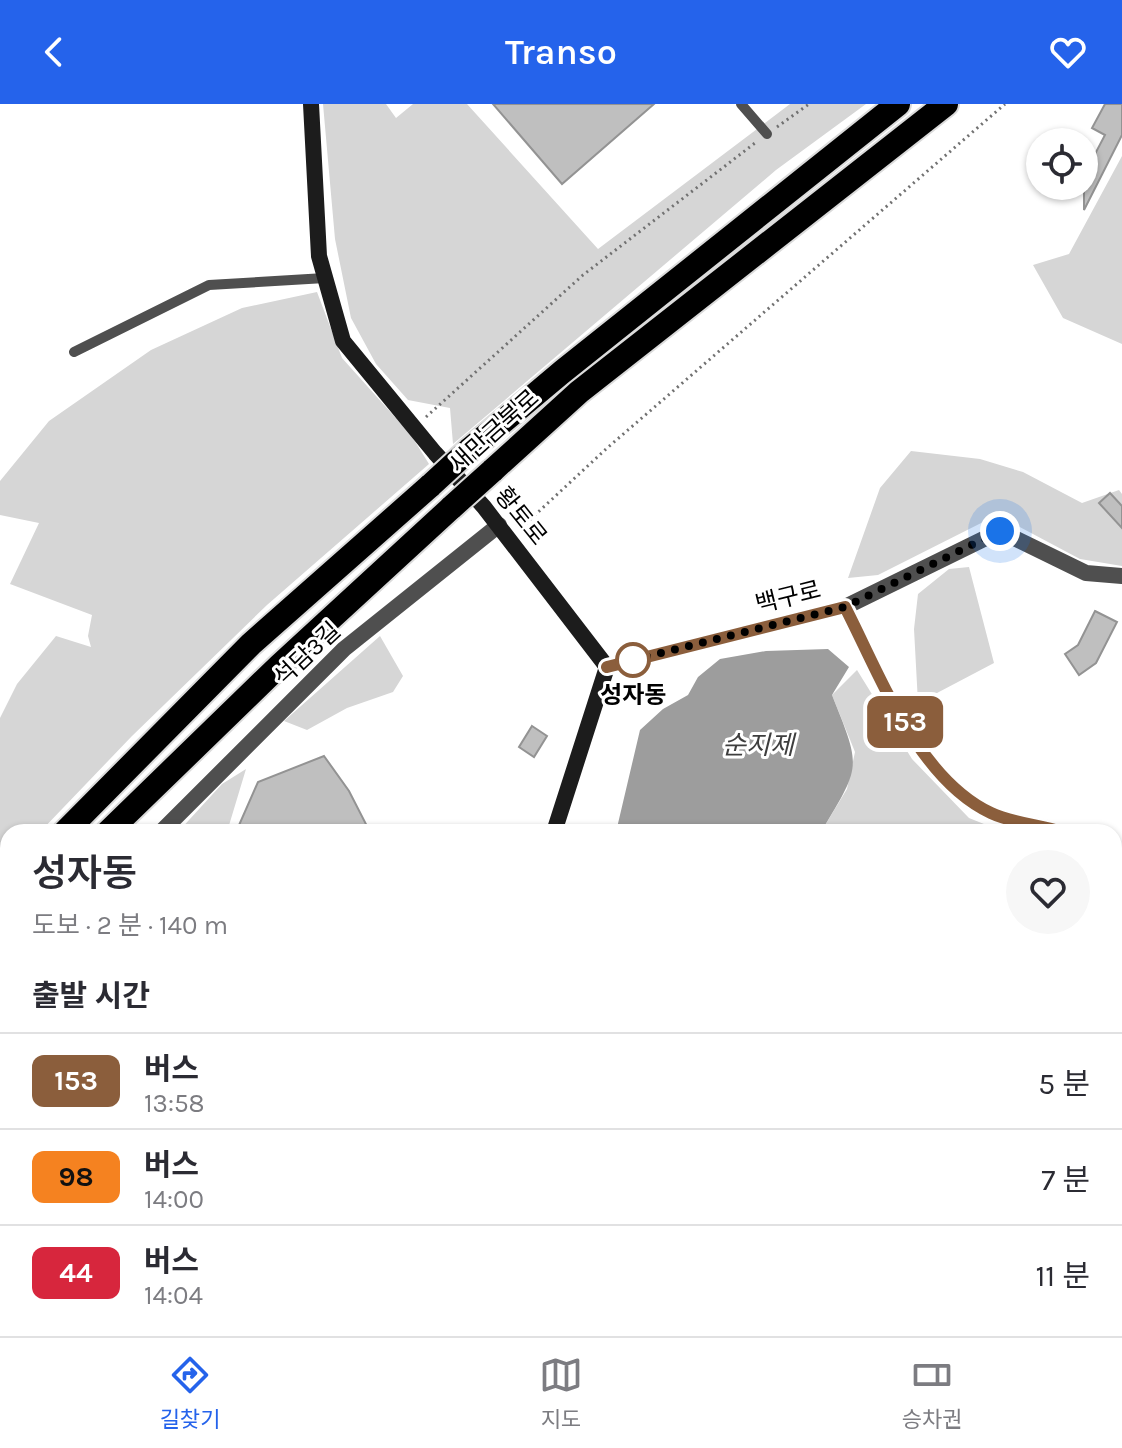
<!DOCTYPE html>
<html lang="ko">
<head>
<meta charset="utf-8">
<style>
  :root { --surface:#fff; --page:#f7f7f7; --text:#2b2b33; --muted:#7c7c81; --line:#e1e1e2; --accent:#2563eb }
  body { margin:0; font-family:Karla,"Noto Sans KR",sans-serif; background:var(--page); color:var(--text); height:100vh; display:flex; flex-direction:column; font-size:30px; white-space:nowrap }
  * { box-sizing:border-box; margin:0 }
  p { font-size:26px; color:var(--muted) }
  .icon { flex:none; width:44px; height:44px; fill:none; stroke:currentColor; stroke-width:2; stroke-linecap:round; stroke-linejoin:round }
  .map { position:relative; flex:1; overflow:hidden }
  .sheet { position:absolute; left:0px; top:720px; width:1122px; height:512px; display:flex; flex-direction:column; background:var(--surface); border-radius:24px 24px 0 0; box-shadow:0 2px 6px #0004 }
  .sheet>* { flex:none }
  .badge { padding:0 16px; border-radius:12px; font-size:28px; line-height:52px }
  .controls { position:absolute; left:1026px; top:24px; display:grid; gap:16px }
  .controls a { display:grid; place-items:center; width:72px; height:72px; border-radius:50%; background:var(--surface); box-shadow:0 2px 6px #0004; font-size:40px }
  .you { position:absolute; width:40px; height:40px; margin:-20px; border:6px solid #fff; border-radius:50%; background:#1a73e8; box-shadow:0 0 0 12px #1a73e833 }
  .map>.badge { position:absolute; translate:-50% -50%; box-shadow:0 0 0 4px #fff }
  h2 { padding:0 32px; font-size:30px; line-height:72px }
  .round { display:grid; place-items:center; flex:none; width:84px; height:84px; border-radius:42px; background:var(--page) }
  .headline { display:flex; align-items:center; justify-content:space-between; height:136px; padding:0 32px }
  h1 { font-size:38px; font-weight:600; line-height:60px }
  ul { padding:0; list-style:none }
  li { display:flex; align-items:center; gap:24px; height:96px; padding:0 32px; border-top:2px solid var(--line) }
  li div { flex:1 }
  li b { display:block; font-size:30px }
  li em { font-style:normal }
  li .badge { min-width:88px; font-weight:700; text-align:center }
  header { display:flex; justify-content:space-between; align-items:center; height:104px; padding:0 32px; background:var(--accent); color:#fff; font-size:36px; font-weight:600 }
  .tab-bar { display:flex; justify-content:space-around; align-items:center; height:112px; border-top:2px solid var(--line); background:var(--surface); font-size:22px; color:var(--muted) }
  .tab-bar a { display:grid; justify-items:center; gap:4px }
  .tab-bar .on { color:var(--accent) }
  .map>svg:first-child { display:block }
</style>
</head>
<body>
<header><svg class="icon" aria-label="back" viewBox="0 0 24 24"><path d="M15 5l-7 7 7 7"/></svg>Transo<svg class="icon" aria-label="heart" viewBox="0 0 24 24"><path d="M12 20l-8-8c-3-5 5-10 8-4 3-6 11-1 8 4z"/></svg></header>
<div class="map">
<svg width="1122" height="1232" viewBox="0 0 1122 1232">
  <rect width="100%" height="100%" fill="#fff"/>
  <path fill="#d6d6d6" d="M323 0H386L396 14 413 0H467L598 145 790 0H866L776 66 453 340 450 304 408 296 376 260 351 214 335 135Z
    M1122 52V240L1063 214 1033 161 1069 150Z
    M317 188 342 254 411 331 429 360 267 501 132 632 40 728H8V762L0 771V614L17 580 56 532 91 543 88 532 92 511 10 480 39 419 0 411V377L49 317 151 246 242 204Z
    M911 347 980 355 1023 368 1082 399 1119 386 1122 390V462L1080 455 997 411 878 471 848 474 880 384Z
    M969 463 994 559 918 599 914 525 918 490 949 465Z
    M380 532 403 572 393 588 347 604 307 626 284 617Z
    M857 566 912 655 969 714 1004 728H821L847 685 855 648 832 591Z
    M246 665 227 728H178L222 680Z
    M1114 779 1122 787V917L1114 920Z
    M8 927V1033L0 1034V930Z
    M672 1224H1024L1023 1232H671Z"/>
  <path fill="#9d9d9d" d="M828 545 849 563 832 591C861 664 862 660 821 728H616L640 626 663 605 688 591 698 573 720 555 766 547Z"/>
  <path fill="#bfbfbf" stroke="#939393" stroke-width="2" d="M493 0H654L562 80Z
    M1105 0H1122V31L1084 106V71L1105 31 1092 24Z
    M1110 389 1122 402V424L1099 399Z
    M1095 507 1117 518 1096 559 1079 571 1065 550 1078 541Z
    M532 622 547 632 534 653 519 643Z
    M324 652 349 687 370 728H236L258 678Z"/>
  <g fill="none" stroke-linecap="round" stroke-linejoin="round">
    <g stroke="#dbdbdb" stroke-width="28">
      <path id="highway" d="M469 346 562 268 898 0
        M492 367 579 288 946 0
        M65 728 251 540 431 381
        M108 728 279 562 452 403
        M0 797 8 788
        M0 841 8 833"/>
    </g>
    <path stroke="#717171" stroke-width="3" stroke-dasharray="2 4" stroke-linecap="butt" d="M777 23 809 0
      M426 313 583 171 755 39
      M521 424 606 345 1005 0"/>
    <path stroke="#4f4f4f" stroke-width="10" d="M741 0 767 30
      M74 248 209 181 325 174"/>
    <path stroke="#4f4f4f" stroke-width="16" d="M845 503 1000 427 1086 469 1122 472
      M161 728 344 545 499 421
      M0 895 8 886
      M524 1224 534 1232"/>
    <path stroke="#1c1c1c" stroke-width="16" d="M311 0 319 152 343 237 435 349 484 403 607 563 554 728
      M607 563 845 503C880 571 918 676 991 709 1012 719 1040 721 1062 728
      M1114 755 1122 761
      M313 1232 321 1224"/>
    <use href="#highway" stroke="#000" stroke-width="24"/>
    <g stroke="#dbdbdb" stroke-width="28" stroke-linecap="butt">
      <path id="highway-bridge" d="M431 381 469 346
        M452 403 492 367"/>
    </g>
    <use href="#highway-bridge" stroke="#000" stroke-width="24"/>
  </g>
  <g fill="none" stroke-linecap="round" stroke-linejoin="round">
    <g stroke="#fff" stroke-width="18">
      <path id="line" d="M607 563 845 503C880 571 918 675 991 709 1012 719 1040 721 1062 728"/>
    </g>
    <use href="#line" stroke="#8b5e3c" stroke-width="12"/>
    <path stroke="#000" stroke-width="8" stroke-dasharray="0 14.4" d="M633 556 845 503 1000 427"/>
  </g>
  <circle fill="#fff" stroke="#8b5e3c" stroke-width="4" cx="633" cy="556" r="16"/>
  <g text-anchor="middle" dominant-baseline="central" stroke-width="6" stroke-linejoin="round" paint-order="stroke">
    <g font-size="24" fill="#000" stroke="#fff">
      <text transform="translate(494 327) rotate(-42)">새만금북로</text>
      <text transform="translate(521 412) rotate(51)">황토로</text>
      <text transform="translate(788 493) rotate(-14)">백구로</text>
      <text transform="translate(307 550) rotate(-43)">석담3길</text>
    </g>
    <g font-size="24" font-weight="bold" fill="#000" stroke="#fff">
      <text x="633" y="591">성자동</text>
    </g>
    <g font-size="26" font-style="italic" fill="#3e3e3e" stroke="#fff">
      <text x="758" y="641">순지제</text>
    </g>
  </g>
</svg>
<div class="controls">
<a><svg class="icon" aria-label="locate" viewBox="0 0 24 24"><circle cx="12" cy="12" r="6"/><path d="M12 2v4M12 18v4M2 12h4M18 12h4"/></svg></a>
</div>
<div class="you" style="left:1000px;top:427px"></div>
<b class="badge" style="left:905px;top:618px;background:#8b5e3c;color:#fff">153</b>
<section class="sheet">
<div class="headline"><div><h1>성자동</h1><p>도보 · 2 분 · 140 m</p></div><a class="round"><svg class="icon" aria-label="heart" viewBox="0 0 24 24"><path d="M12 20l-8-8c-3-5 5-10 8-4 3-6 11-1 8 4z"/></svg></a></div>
<h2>출발 시간</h2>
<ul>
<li><span class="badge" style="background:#8b5e3c;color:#fff">153</span><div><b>버스</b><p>13:58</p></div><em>5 분</em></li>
<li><span class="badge" style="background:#f58220;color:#111">98</span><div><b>버스</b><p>14:00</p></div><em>7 분</em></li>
<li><span class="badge" style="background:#d7263d;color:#fff">44</span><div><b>버스</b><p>14:04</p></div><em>11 분</em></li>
</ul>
</section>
</div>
<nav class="tab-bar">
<a class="on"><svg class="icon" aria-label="directions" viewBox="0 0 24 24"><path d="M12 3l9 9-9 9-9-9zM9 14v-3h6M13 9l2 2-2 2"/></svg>길찾기</a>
<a><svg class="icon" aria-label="map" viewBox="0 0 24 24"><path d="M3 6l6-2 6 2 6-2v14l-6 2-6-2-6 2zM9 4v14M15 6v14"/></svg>지도</a>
<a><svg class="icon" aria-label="tickets" viewBox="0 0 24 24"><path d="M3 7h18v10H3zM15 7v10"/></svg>승차권</a>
</nav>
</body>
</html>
